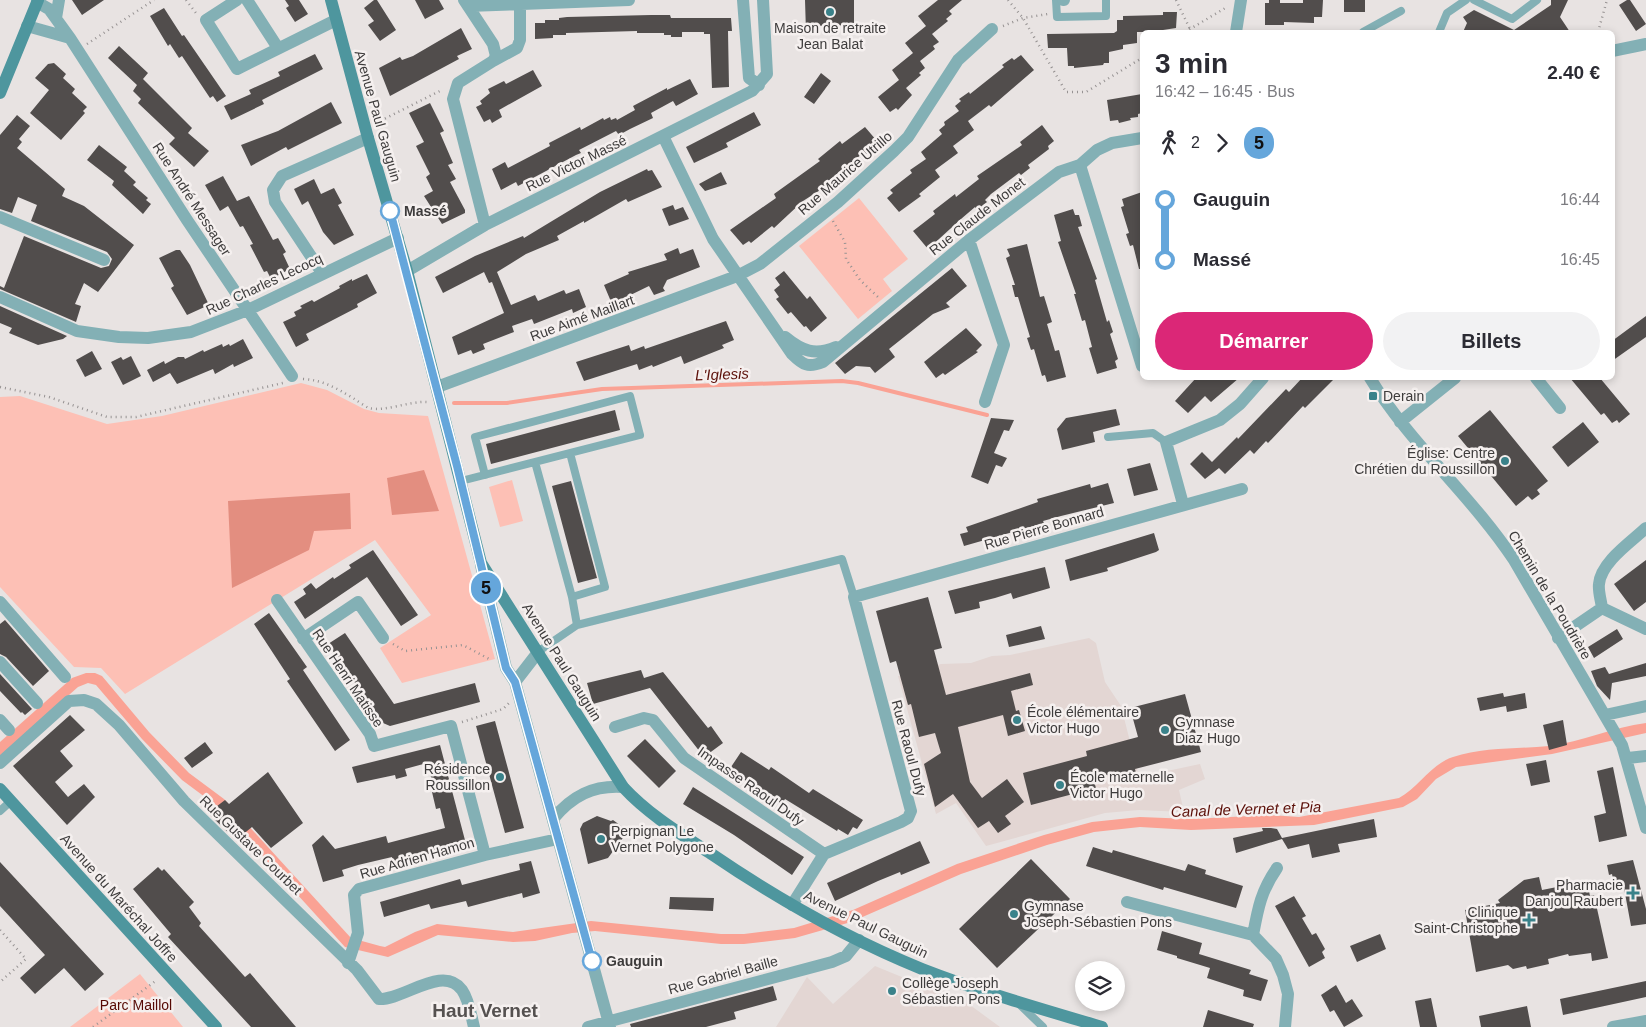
<!DOCTYPE html>
<html lang="fr">
<head>
<meta charset="utf-8">
<style>
  :root { --surface:#fff; --page:#f2f2f3; --text:#2b2b33; --muted:#7c7c81; --accent:#db2777 }
  body { margin:0; font-family:Helvetica,sans-serif; background:var(--page); color:var(--text); height:100vh; display:flex; flex-direction:column; font-size:19px; white-space:nowrap }
  * { box-sizing:border-box; margin:0 }
  p { font-size:16px; color:var(--muted) }
  .icon { flex:none; width:28px; height:28px; fill:none; stroke:currentColor; stroke-width:2; stroke-linecap:round; stroke-linejoin:round }
  .map { position:relative; flex:1; overflow:hidden }
  .sheet { position:absolute; left:1140px; top:30px; width:475px; height:350px; display:flex; flex-direction:column; background:var(--surface); border-radius:8px; box-shadow:0 2px 8px #0003 }
  .sheet>* { flex:none }
  .badge { padding:0 10px; border-radius:16px; font-size:18px; line-height:32px }
  .fabs { position:absolute; left:1075px; top:961px; display:grid; gap:10px }
  .fabs a { display:grid; place-items:center; width:50px; height:50px; border-radius:50%; background:var(--surface); box-shadow:0 2px 8px #0003; font-size:25px }
  .map>.badge { position:absolute; translate:-50% -50%; box-shadow:0 0 0 2px #fff }
  .legs { display:flex; align-items:center; gap:8px; height:55px; padding:0 15px; font-size:16px }
  .legs p { margin-inline-start:auto }
  .summary { display:flex; align-items:center; justify-content:space-between; height:85px; padding:0 15px }
  h1 { font-size:28px; font-weight:700; line-height:38px }
  .cta { display:flex; gap:10px; margin-top:auto; padding:10px 15px }
  .cta a { flex:1; height:58px; border-radius:30px; background:var(--accent); color:#fff; font-size:20px; font-weight:700; line-height:58px; text-align:center }
  .cta a+a { background:var(--page); color:var(--text) }
  ul { padding:0 15px; list-style:none }
  li { display:flex; align-items:center; gap:18px; height:60px; font-size:19px }
  li i { display:grid; place-items:center; width:8px; height:100%; margin:0 6px; background:currentColor }
  li i::after { content:''; width:12px; height:12px; margin:-6px; border:4px solid; border-radius:50%; background:var(--surface) }
  li p { margin-inline-start:auto }
  li:first-child i { background:linear-gradient(#0000 50%,currentColor 0) }
  li:last-child i { background:linear-gradient(currentColor 50%,#0000 0) }
  .map>svg:first-child { display:block }
</style>
</head>
<body>
<div class="map">
<svg width="1646" height="1027" viewBox="0 0 1646 1027">
  <rect width="100%" height="100%" fill="#e8e3e2"/>
  <path fill="#e3d6d3" d="M1089 638 1096 643 1105 682 1121 706 1139 777 1200 764 1205 779 1179 790 1184 812 1139 810 1105 813 986 846 956 803 936 814 898 676 941 664 971 663 992 656 1010 655Z
    M875 966 970 1005 1000 1027H776L807 977 833 1004Z"/>
  <path fill="#fdc0b5" d="M859 198 908 259 883 279 892 291 858 319 799 246Z
    M301 383 327 390 364 409 379 413 428 416 495 659 402 683 380 648 431 615 375 540 125 694 101 668 74 667 0 587V397L20 396 107 424 162 416Z
    M512 480 523 521 500 527 489 487Z
    M140 974 183 1027H70Z"/>
  <path fill="#e38e80" d="M424 470 439 511 392 515 387 478Z
    M350 493 351 529 314 531 309 550 232 588 228 501Z"/>
  <path fill="#faa294" d="M86 673H95L102 676 149 732 189 773 224 799 351 938 380 946 385 947 415 932 437 924 513 932 591 921 721 934H744L794 928 853 910 957 864 1044 835 1092 822 1140 817 1191 819 1270 815 1299 817 1399 798C1419 787 1431 764 1453 757 1483 747 1518 749 1549 746 1582 742 1613 727 1646 723V733L1552 754 1456 767 1436 779 1417 799 1403 807 1314 825 1191 830 1140 827 1094 832 1047 845 961 874 851 922 795 938 744 944H721L595 931 572 933 535 941 513 942 438 935 388 957 345 947 217 806 182 780 142 739 96 685 88 683 78 687 0 756V742L72 678Z"/>
  <g fill="none" stroke-linecap="round" stroke-linejoin="round">
    <path stroke="#faa294" stroke-width="4" d="M454 403H507L602 389 842 381 858 383 987 415"/>
  </g>
  <path fill="#514d4c" d="M72 0H104L82 15Z
    M285 0H299L308 14 295 22 286 8 289 6Z
    M374 0H377L396 30 380 41 368 25 374 21 364 8Z
    M415 0H439L444 9 425 19Z
    M805 0H854V25L816 26V32H806Z
    M938 0H962L949 11 952 14 946 19 948 21 932 34 939 42 933 46 935 49 920 61 925 68 919 73 921 75 906 88 912 95 898 110 896 108 890 112 878 97 899 80 892 70 913 53 905 43 926 26 918 16Z
    M1269 0H1280V3H1303V0H1323L1322 17H1314V23L1284 22V25H1265V3H1269Z
    M1344 0H1365V12H1344Z
    M1551 0H1568L1560 17 1570 32H1463L1467 23 1463 17 1474 10 1514 30 1551 5Z
    M1627 0H1630L1646 24 1636 31 1619 5Z
    M164 8 182 36 184 35 226 96 217 102 213 96 210 98 182 56 179 58 170 44 168 46 150 16Z
    M1163 12H1177L1176 28 1163 30V32H1137V43L1123 45V49L1109 52V63H1104L1103 65 1074 68V66H1068L1067 48H1048L1047 34 1114 33 1117 31V20H1123V16L1163 15Z
    M651 15H670L671 18H731L732 31H728L729 87 712 88 710 34H704V32H682V37H671V35H664V33H637V31L566 33V35H553V38L535 39V23H545V20H559V18L567 17Z
    M461 28 472 49 457 56 459 59 390 96 379 68 400 57 402 60 413 56Z
    M119 46 148 73 143 79 192 128 188 133 209 151 194 167 169 144 175 138 138 103 141 99 133 91 137 85 108 58Z
    M315 54 323 69 262 100 264 104 231 120 224 106 251 94 249 90 280 76 278 72Z
    M1021 55 1034 70 991 107 989 105 968 121 974 130 953 146 958 153 935 170 940 177 919 194 921 196 899 212 887 198 893 193 890 190 912 173 910 170 926 159 921 152 942 134 939 130 945 125 944 122 959 111 955 106 961 101 959 99 969 92 970 94 1004 67 1002 65 1012 58 1014 60Z
    M54 63 66 74 63 78 75 89 72 93 87 107 83 111 85 113 61 140 30 113 49 90 35 78 48 64Z
    M533 70 542 86 499 110 502 117 492 123 490 119 484 122 476 107 482 104 480 101 490 93 488 89 504 81 506 84Z
    M821 73 831 81 814 104 804 97Z
    M690 79 698 94 676 106 673 101 651 113 653 118 630 129 619 135 616 131 579 150 581 153 576 155 518 186 516 182 501 190 492 169 505 162 508 168 550 146 549 143 580 127 581 130 603 118 604 120 610 117 611 120 616 118 617 120 635 110 633 106 667 88V90Z
    M1142 94V113L1138 114V117L1130 118 1131 120 1119 123 1118 120 1110 121 1107 100Z
    M331 102 342 123 288 150 286 147 251 166 241 145 278 131Z
    M430 103 444 131 440 133 453 163 448 165 456 179 450 182 465 210V213L442 224 424 196 433 191 426 177 430 174 416 146 424 142 409 113Z
    M754 112 761 125 726 143 728 147 694 163 686 147Z
    M17 115 30 126 19 139 22 142 17 148 65 189 62 196 84 206 134 245 98 292 84 283 75 304 81 306 76 322 0 289V286L4 288 24 236 101 268 109 266 112 259 107 252 31 221 37 205 18 197 12 213 0 209V135Z
    M1042 125 1054 141 1048 146 1049 149 1028 165 1030 168 1021 175 1019 173 991 194 985 200 987 202 977 210 975 207 961 219 928 249 913 231 935 214 933 211 955 194 956 197 979 179 977 176 1022 145 1020 142Z
    M865 127 877 141 871 147 873 149 864 156 862 154 833 177 826 183 828 185 803 201 774 228 772 226 751 243 749 241 743 245 730 230 776 198 774 194 820 161 818 159 840 141 842 144Z
    M99 145 127 167 124 171 136 182 133 185 148 198 146 200 151 204 143 214 112 185 114 181 87 160Z
    M647 169 648 171 652 170 662 187 628 202 626 199 584 223V221L557 236 559 240 526 254 497 272 511 305 535 295 538 301 564 290 566 294 579 289 586 307 573 313 572 309 534 324 532 319 512 326 514 332 483 344 485 349 473 354 471 350 458 355 452 337 504 313 492 282 489 283 484 272 443 293 435 277 475 256 523 236 524 238 600 192Z
    M721 172 727 184 705 191 699 184Z
    M223 176 237 201 249 196 273 240 278 238 286 252 283 254 290 269 271 279 267 271 264 272 250 245 253 244 243 226 240 227 228 206 220 211 205 185Z
    M314 179 321 194 334 188 342 203 338 205 354 235 334 245 323 232 308 201 302 205 294 189Z
    M1142 192V269H1139L1133 245 1130 246 1126 234 1129 233 1121 207 1124 206 1122 199Z
    M673 205 675 210 683 207 689 219 669 226 662 209Z
    M1073 209 1075 215H1079L1082 226 1078 227 1097 279 1095 280 1107 322 1109 320 1113 332 1110 334 1118 359 1115 361 1117 368 1097 374 1089 348 1092 347 1085 320 1082 321 1074 294H1076L1058 242 1061 241 1054 215Z
    M1027 244 1040 297 1044 296 1052 322 1047 324 1055 351 1059 350 1066 377 1047 382 1045 375 1042 376 1034 349 1031 350 1027 338 1030 337 1018 297H1015L1012 285H1015L1006 258 1010 256 1007 249Z
    M678 248 680 254 693 249 700 267 667 280 663 288 665 291 654 295 649 286 612 304 604 285 629 274 628 272 667 260 664 254Z
    M176 250H180L190 265 209 305 187 315 171 288 174 286 159 258Z
    M952 268 967 286 946 303 950 307 933 314 889 349 895 357 875 373 870 367 856 366 845 374 835 363Z
    M784 271 807 299 810 296 827 318 811 332 806 326 804 327 791 312 788 314 776 299 779 297 774 290 780 285 775 278Z
    M367 274 377 293 357 304 358 307 306 334 309 340 296 347 283 322 296 316 294 312 302 308 300 306 312 300 314 302 340 288 339 286 352 279V281Z
    M0 306 67 336 63 339 38 345 9 333 12 328 0 323Z
    M1646 316V337L1612 361V341Z
    M726 321 734 340 722 345 724 348 684 364 681 356 653 367 652 365 639 370 637 364 584 381 576 362 629 345 631 351 644 346 645 349Z
    M966 328 982 345 976 351 978 352 945 375 943 373 936 378 924 362Z
    M243 339 253 358 234 367 233 364 215 374 213 369 177 384 170 373 153 382 147 370 164 361 165 364 178 357H184L185 359 203 350 204 352 222 344 223 347 229 344 230 346Z
    M92 351 102 369 85 377 76 360Z
    M131 356 141 376 123 385 111 362 121 357 123 360Z
    M1196 378H1239L1211 402 1205 396 1188 413 1175 401Z
    M1302 378H1335L1305 408 1303 406 1268 443 1266 441 1254 454 1250 450 1225 474 1216 465 1219 468 1205 479 1190 464 1202 452 1212 462 1237 437 1238 439 1286 389 1289 392Z
    M1570 378H1600L1630 414 1619 423 1617 420 1612 423 1604 413 1601 415Z
    M1116 409 1120 425 1093 432 1095 442 1062 450 1057 429 1066 418Z
    M615 410 620 430 491 464 486 444Z
    M1490 410 1548 481 1537 490 1540 494 1532 500 1528 496 1516 506 1458 436Z
    M991 418 1014 420 1009 431 1004 430 994 453 1007 458 1002 467 996 465 988 484 971 477Z
    M1583 422 1599 442 1568 467 1552 447Z
    M1150 463 1158 490 1134 496 1127 469Z
    M571 481 597 578 578 583 552 486Z
    M1108 483 1114 503 1061 516 1043 521 1044 523 964 546 960 534 968 532 966 527 1038 502 1037 499 1090 484 1091 488Z
    M1154 533 1159 550 1156 552 1107 568 1108 571 1070 581 1065 560Z
    M373 550 418 615 401 626 367 577 305 619 294 602 306 594 303 589 311 583 316 589 333 577 334 579 351 568 349 565Z
    M1646 560V602L1634 611 1614 584Z
    M1045 567 1050 588 1013 599 1011 593 995 598 979 602 980 608 955 614 948 591Z
    M928 597 942 648 934 650 946 695 1030 673 1033 685 1011 691 1016 711 1019 710 1025 731 1008 736 1003 715 958 727 970 782 982 798 1007 779 1024 802 1005 816 1011 824 998 833 989 821 978 828 953 794 935 807 924 764 941 753 935 733 919 737 911 704 908 705 896 661 890 663 876 611Z
    M269 613 307 667 303 670 350 740 335 751 287 681 290 679 254 624Z
    M5 620 49 671 33 686 6 657 0 654V624Z
    M1041 626 1045 639 1009 647 1006 635Z
    M1617 629 1623 639 1594 658 1588 647Z
    M345 633 394 704 475 683 480 702 390 726 383 723 328 644Z
    M1646 663V676L1612 683 1610 700 1597 686 1591 671 1605 667 1609 674Z
    M641 670 644 678 663 672 708 728 711 726 723 743 704 757 650 688 593 704 587 683Z
    M0 674 32 709 25 715 22 712 21 713 0 691Z
    M1503 693 1504 697 1525 693 1527 708 1507 712 1506 706 1480 711 1477 698Z
    M1185 694 1201 752 1135 769 1138 781 1091 772 1096 788 1031 805 1023 773 1087 756 1086 751 1138 737 1130 708Z
    M70 715 85 730 60 751 73 766 55 782 68 797 84 784 95 797 67 825 13 766Z
    M1563 720 1567 745 1549 750 1543 725Z
    M495 721 524 828 505 833 476 726Z
    M645 739 676 771 659 788 627 756Z
    M205 742 213 753 192 768 184 758Z
    M440 745 466 844 393 863 392 857 358 865 342 870 344 876 323 882 312 845 323 835 335 849 386 836 388 843 445 828 440 808 436 809 432 792 435 791 427 763 405 769 407 776 396 779 395 775 357 783 352 767Z
    M741 752 769 770 771 767 809 793 813 789 863 820 857 829 853 827 848 835 838 829 837 831 785 799 782 804 729 770Z
    M1546 760 1550 782 1531 786 1526 764Z
    M1613 767 1627 836 1599 842 1594 816 1606 813 1597 771Z
    M268 772 303 823 271 848 252 827 236 840 208 813 225 800 229 804Z
    M693 787 804 857 792 875 734 835 683 804Z
    M597 816 611 821 613 820 628 831 608 858 588 864 580 829 583 823Z
    M1374 819 1377 837 1338 844 1340 852 1312 858 1309 844 1288 849 1282 839 1236 853 1233 838 1263 831 1262 828H1271L1277 829 1282 838Z
    M920 841 930 863 901 875 900 872 878 881 835 901 827 883Z
    M1093 847 1112 853 1113 850 1185 871 1188 864 1206 870 1205 874 1243 886 1236 908 1164 887 1163 890 1086 866Z
    M1031 859 1070 899 997 968 959 929Z
    M1633 860 1646 909V924L1631 926 1624 888 1615 889 1612 874 1609 875 1607 865Z
    M531 861 540 893 523 898 522 893 468 907 466 901 431 909 429 904 384 917 380 902 460 879 462 885 520 870 519 864Z
    M0 862 104 974 85 991 64 968 35 994 20 978 45 955 0 906Z
    M158 867 162 871 164 869 194 902 189 907 201 923 199 926 245 977 250 973 296 1027H251L168 937 171 934 133 889Z
    M1539 877 1542 890 1587 881 1590 896 1594 895 1608 958 1592 961 1591 953 1569 956 1568 954 1548 959 1549 964 1527 969 1526 966 1513 969 1508 965 1476 972 1465 910 1500 903 1498 900 1524 880Z
    M1294 896 1306 916 1302 918 1312 935 1316 933 1325 949 1322 952 1325 958 1309 967 1275 906Z
    M670 897 714 898 713 911 669 909Z
    M1162 931 1202 943 1199 954 1251 970 1249 974 1268 980 1261 1001 1243 996 1244 990 1207 978 1210 968 1177 958V956L1157 950Z
    M1380 934 1386 949 1357 962 1350 946Z
    M1646 981V997L1563 1015 1560 999Z
    M1336 985 1346 1003 1352 999 1363 1016 1344 1027 1334 1010 1330 1012 1321 995Z
    M773 986 777 1000 734 1012 736 1019 706 1027H631L630 1024Z
    M1431 998 1437 1027H1420L1415 1001Z
    M1527 1006 1531 1027H1481L1479 1016Z
    M1208 1010 1254 1024 1253 1027H1203Z"/>
  <g fill="none" stroke-linecap="round" stroke-linejoin="round">
    <path stroke="#969292" stroke-width="2.5" stroke-dasharray="1 4" stroke-linecap="butt" d="M186 0 196 13
      M1008 0 1023 18 1066 92H1086L1142 58
      M1176 0 1190 29
      M1003 26 1023 18 1048 14
      M1185 32 1227 7
      M1598 32 1607 0
      M87 44 154 0
      M376 123 442 90
      M833 221 845 242 846 259 860 280 880 299
      M303 379C323 380 336 388 353 398 358 401 364 406 369 408 385 412 409 401 427 402
      M0 387 49 397 107 417H136L283 383
      M393 644 405 651 463 645 491 660
      M462 722 503 709 509 703
      M0 930 26 959 0 982
      M93 1027 157 980"/>
    <path stroke="#83b0b5" stroke-width="8" d="M1056 0 1057 17 1106 16V0
      M1474 0 1512 19 1537 0
      M1363 32 1401 11
      M1439 32 1447 13 1466 0
      M1108 437 1153 433 1166 442
      M570 453 605 587 572 597
      M535 462 572 597 577 625
      M461 481 640 435 630 396 475 437 485 475
      M539 651 577 625 842 559 854 597
      M0 811 11 801
      M1018 1003 1043 1027"/>
    <path stroke="#83b0b5" stroke-width="12" d="M237 0 206 20 237 69 336 20
      M247 0 278 48
      M464 0 493 44 496 56 493 61 458 83 453 99 485 225
      M743 0 749 78 759 85
      M1063 0H1064
      M37 2 49 9 70 38 187 220 292 376
      M468 6 629 0
      M56 18 59 0
      M27 26 70 38
      M1236 32 1241 0
      M1612 51 1646 44
      M493 61 517 48 520 40V4
      M663 136 713 239 792 354C803 365 808 368 823 362L969 240 1059 172 1080 165 1097 150 1112 143 1142 138
      M1080 165 1142 366
      M0 217 104 260
      M969 240 1004 345 985 402
      M407 271 485 225 752 91 767 74 763 0
      M322 273 275 202 273 190 282 176 368 138
      M0 297 77 331 119 337 148 338 191 332 248 310 398 238
      M785 337C802 351 815 356 836 347
      M1370 378C1410 444 1471 495 1514 560L1622 745 1646 828
      M1536 378 1560 408
      M437 387 737 276 760 264 838 202 894 151 908 137 958 60 992 29
      M1400 422 1455 378
      M1183 504 1166 442 1220 420 1240 404 1263 378
      M481 565 506 668 515 682 610 1027
      M277 600 370 734 374 746 451 726 485 855
      M0 602 65 677
      M1602 608C1601 600 1598 591 1599 584 1601 562 1631 542 1646 528
      M1602 608 1646 629
      M1558 638 1602 608
      M303 639 358 602 383 638
      M0 662 37 703
      M515 682 539 651
      M1605 715 1646 706
      M0 720 9 730
      M615 727 644 718 653 720 684 758 824 854
      M1628 758 1646 756
      M0 763 69 701 84 700 96 704 119 725 184 801 357 970 379 999C404 1000 443 964 462 990 469 1000 471 1015 474 1027
      M553 819C572 796 593 785 623 787
      M1127 902 1253 935 1276 959 1283 975 1288 994 1285 1027
      M792 905 824 854 901 822 908 818 911 811 854 597 1242 489
      M1253 935C1258 908 1261 891 1277 868
      M348 963 358 933 354 895 359 889 485 855 558 839
      M588 1027 832 962 846 956 859 940
      M1613 1027 1646 1021"/>
    <path stroke="#4e969e" stroke-width="12" d="M331 0 368 138 407 271 481 563 623 787C648 814 679 833 710 853 776 898 848 939 922 969 981 992 1042 1009 1102 1027
      M0 93 38 0
      M0 789 216 1027"/>
  </g>
  <g fill="none" stroke-linecap="round" stroke-linejoin="round">
    <g stroke="#fff" stroke-width="11">
      <path id="line-1" d="M390 211 457 466 506 668 515 682 592 961"/>
    </g>
    <use href="#line-1" stroke="#65a6db" stroke-width="8"/>
  </g>
  <g fill="#3a828a" stroke="#f5f0ef" stroke-width="2">
    <circle cx="830" cy="12" r="5"/>
    <rect x="1368" y="391" width="10" height="10" rx="2.5"/>
    <circle cx="1505" cy="461" r="5"/>
    <circle cx="1017" cy="720" r="5"/>
    <circle cx="1165" cy="730" r="5"/>
    <circle cx="500" cy="777" r="5"/>
    <circle cx="1060" cy="785" r="5"/>
    <circle cx="601" cy="839" r="5"/>
    <path d="M1630.5 885.5h5v5h5v5h-5v5h-5v-5h-5v-5h5z"/>
    <circle cx="1014" cy="914" r="5"/>
    <path d="M1526.5 912.5h5v5h5v5h-5v5h-5v-5h-5v-5h5z"/>
    <circle cx="892" cy="991" r="5"/>
  </g>
  <g fill="#fff" stroke="#65a6db" stroke-width="2.5">
    <circle cx="390" cy="211" r="9"/>
    <circle cx="592" cy="961" r="9"/>
  </g>
  <g text-anchor="middle" dominant-baseline="central" stroke-width="5" stroke-linejoin="round" paint-order="stroke">
    <g font-size="14" fill="#3e3c3c" stroke="#f5f0ef" text-anchor="start">
      <text x="830" y="28" text-anchor="middle">Maison de retraite<tspan x="830" dy="16">Jean Balat</tspan></text>
      <text x="1383" y="396">Derain</text>
      <text x="1495" y="453" text-anchor="end">Église: Centre<tspan x="1495" dy="16">Chrétien du Roussillon</tspan></text>
      <text x="1027" y="712">École élémentaire<tspan x="1027" dy="16">Victor Hugo</tspan></text>
      <text x="1175" y="722">Gymnase<tspan x="1175" dy="16">Diaz Hugo</tspan></text>
      <text x="490" y="769" text-anchor="end">Résidence<tspan x="490" dy="16">Roussillon</tspan></text>
      <text x="1070" y="777">École maternelle<tspan x="1070" dy="16">Victor Hugo</tspan></text>
      <text x="611" y="831">Perpignan Le<tspan x="611" dy="16">Vernet Polygone</tspan></text>
      <text x="1623" y="885" text-anchor="end">Pharmacie<tspan x="1623" dy="16">Danjou Raubert</tspan></text>
      <text x="1024" y="906">Gymnase<tspan x="1024" dy="16">Joseph-Sébastien Pons</tspan></text>
      <text x="1518" y="912" text-anchor="end">Clinique<tspan x="1518" dy="16">Saint-Christophe</tspan></text>
      <text x="902" y="983">Collège Joseph<tspan x="902" dy="16">Sébastien Pons</tspan></text>
    </g>
    <g font-size="14" fill="#3e3c3c" stroke="#f5f0ef">
      <text transform="translate(378 116) rotate(74)">Avenue Paul Gauguin</text>
      <text transform="translate(576 163) rotate(-26)">Rue Victor Massé</text>
      <text transform="translate(845 173) rotate(-41)">Rue Maurice Utrillo</text>
      <text transform="translate(192 199) rotate(57)">Rue André Messager</text>
      <text transform="translate(977 216) rotate(-38)">Rue Claude Monet</text>
      <text transform="translate(264 284) rotate(-25)">Rue Charles Lecocq</text>
      <text transform="translate(582 318) rotate(-20)">Rue Aimé Maillart</text>
      <text transform="translate(1044 528) rotate(-16)">Rue Pierre Bonnard</text>
      <text transform="translate(1550 595) rotate(59)">Chemin de la Poudrière</text>
      <text transform="translate(562 662) rotate(58)">Avenue Paul Gauguin</text>
      <text transform="translate(348 678) rotate(56)">Rue Henri Matisse</text>
      <text transform="translate(909 748) rotate(75)">Rue Raoul Dufy</text>
      <text transform="translate(751 786) rotate(35)">Impasse Raoul Dufy</text>
      <text transform="translate(251 845) rotate(44)">Rue Gustave Courbet</text>
      <text transform="translate(417 858) rotate(-16)">Rue Adrien Hamon</text>
      <text transform="translate(119 898) rotate(48)">Avenue du Maréchal Joffre</text>
      <text transform="translate(866 924) rotate(26)">Avenue Paul Gauguin</text>
      <text transform="translate(723 975) rotate(-15)">Rue Gabriel Baille</text>
    </g>
    <g font-size="14" font-weight="bold" fill="#3e3c3c" stroke="#f5f0ef" text-anchor="start">
      <text x="404" y="211">Massé</text>
      <text x="606" y="961">Gauguin</text>
    </g>
    <g font-size="14" fill="#560904" stroke="#f5f0ef">
      <text x="136" y="1005">Parc Maillol</text>
    </g>
    <g font-size="15" font-style="italic" fill="#5c1009" stroke="#f5f0ef">
      <text transform="translate(722 374) rotate(-2)">L'Iglesis</text>
      <text transform="translate(1246 809) rotate(-2)">Canal de Vernet et Pia</text>
    </g>
    <g font-size="19" font-weight="bold" fill="#555150" stroke="#f5f0ef">
      <text x="485" y="1010">Haut Vernet</text>
    </g>
  </g>
</svg>
<div class="fabs">
<a><svg class="icon" aria-label="layers" viewBox="0 0 24 24"><path d="M12 4l9 5-9 5-9-5zM3 14l9 5 9-5"/></svg></a>
</div>
<b class="badge" style="left:486px;top:588px;background:#65a6db;color:#111">5</b>
<section class="sheet">
<div class="summary"><div><h1>3 min</h1><p>16:42 – 16:45 · Bus</p></div><b>2.40 €</b></div>
<div class="legs"><svg class="icon" aria-label="walk" viewBox="0 0 24 24"><circle cx="13" cy="4" r="2"/><path d="M13 8l-2 6 4 7M11 14l-3 7M7 12l3-4h3l4 4"/></svg>2<svg class="icon" aria-label="forward" viewBox="0 0 24 24"><path d="M9 5l7 7-7 7"/></svg><b class="badge" style="background:#65a6db;color:#111">5</b></div>
<ul>
<li><i style="color:#65a6db"></i><b>Gauguin</b><p>16:44</p></li>
<li><i style="color:#65a6db"></i><b>Massé</b><p>16:45</p></li>
</ul>
<div class="cta"><a>Démarrer</a><a>Billets</a></div>
</section>
</div>
</body>
</html>
